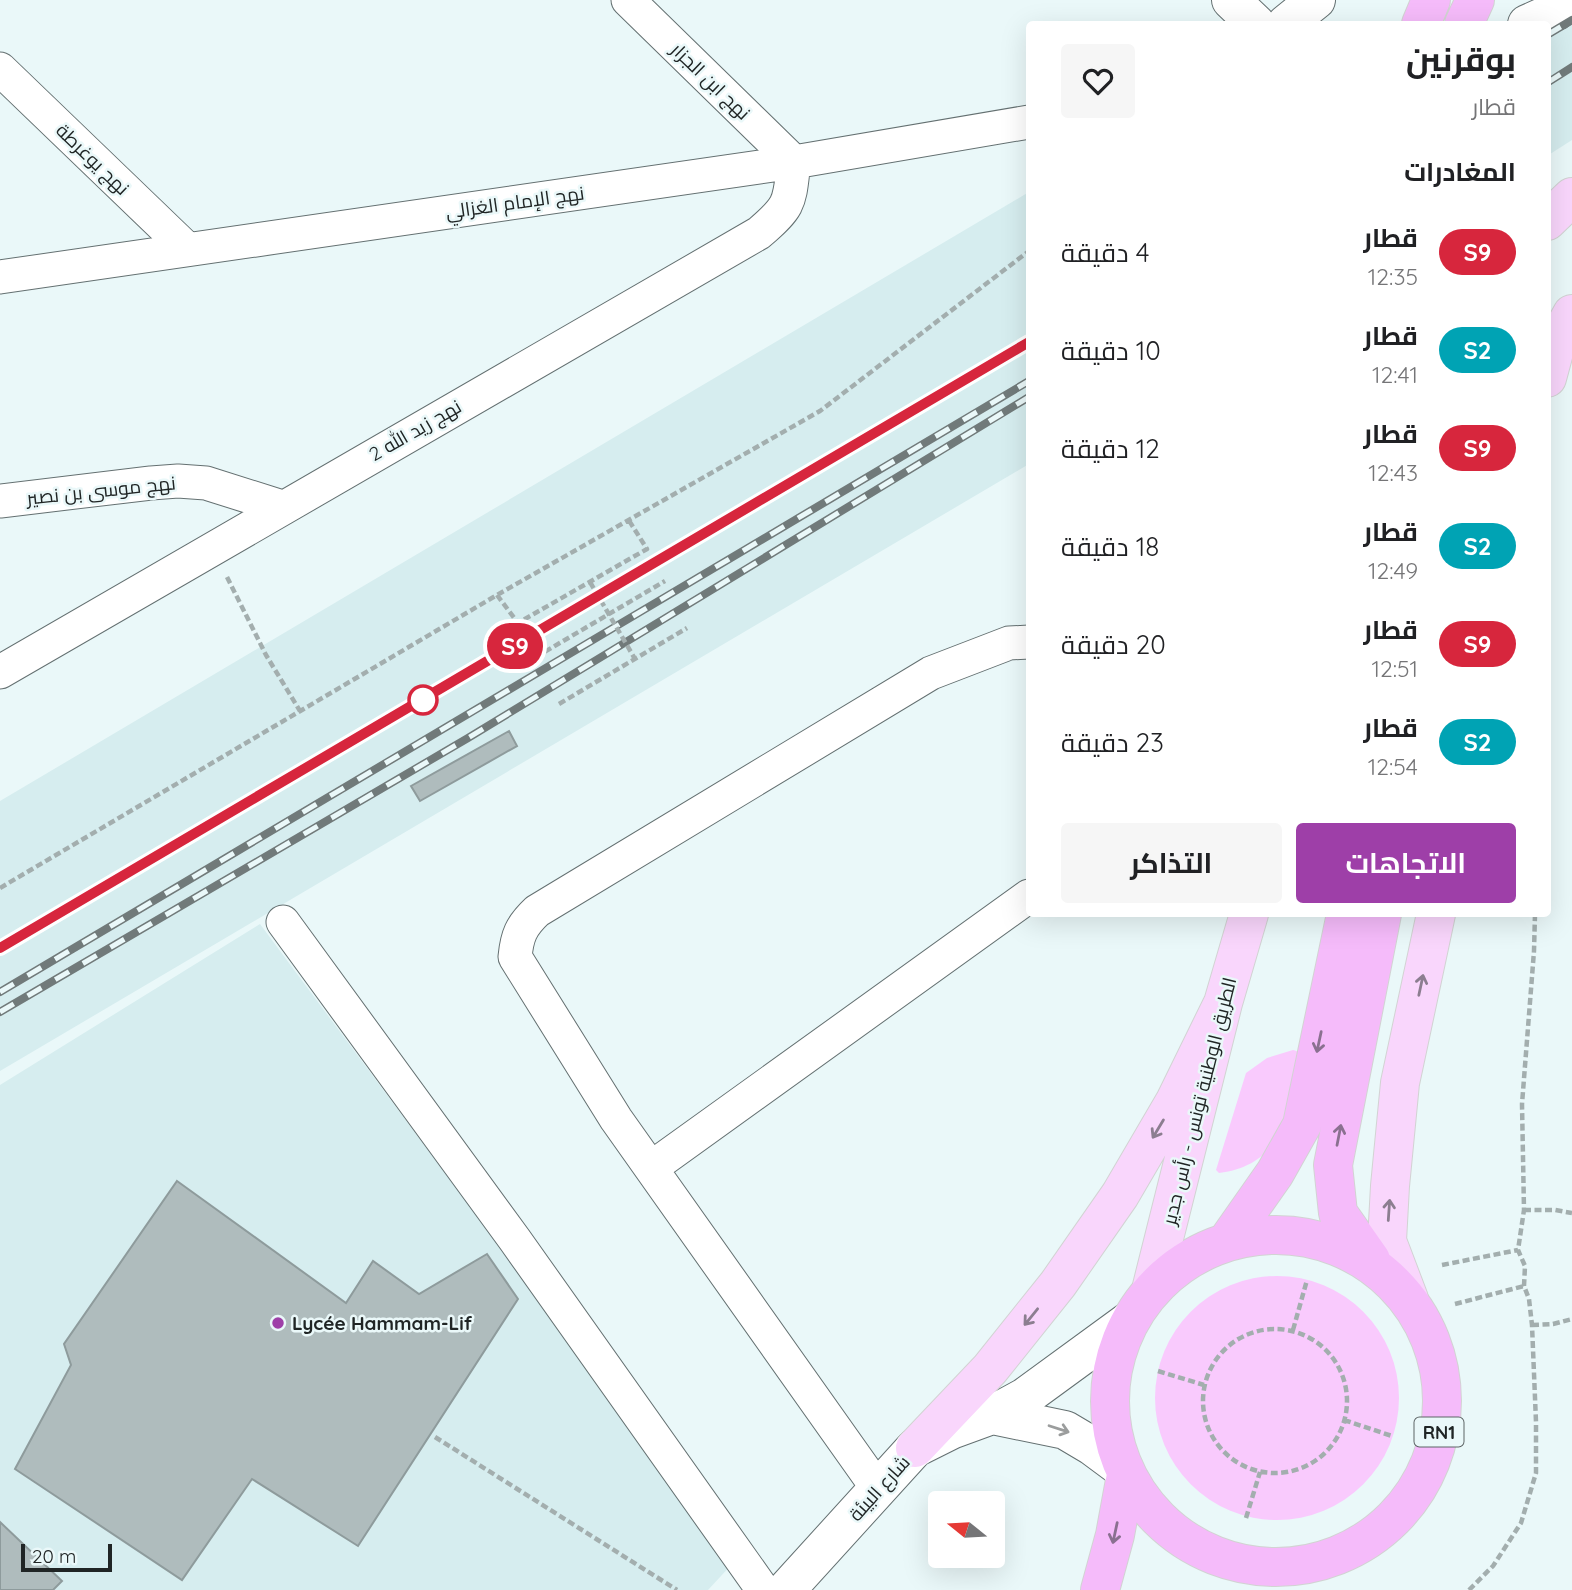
<!DOCTYPE html>
<html lang="ar">
<head>
<meta charset="utf-8">
<style>
  :root { --surface:#fff; --page:#f6f6f6; --text:#202124; --muted:#757577; --accent:#9e3fa8 }
  body { margin:0; font-family:Quicksand,Cairo,sans-serif; background:var(--page); color:var(--text); direction:rtl; height:100vh; display:flex; flex-direction:column; font-size:26px; white-space:nowrap }
  * { box-sizing:border-box; margin:0 }
  p { font-size:23px; color:var(--muted) }
  .icon { flex:none; width:38px; height:38px; fill:none; stroke:currentColor; stroke-width:2; stroke-linecap:round; stroke-linejoin:round }
  .map { position:relative; flex:1; overflow:hidden; direction:ltr }
  .side { position:absolute; left:1026px; top:21px; width:525px; height:896px; display:flex; flex-direction:column; background:var(--surface); border-radius:7px; box-shadow:0 7px 28px #0002; direction:rtl }
  .side>* { flex:none }
  .badge { padding:0 14px; border-radius:23px; font-size:24px; line-height:46px }
  .needle { width:46px; rotate:288deg }
  .controls { position:absolute; left:928px; top:1491px; display:grid; gap:14px }
  .controls a { display:grid; place-items:center; width:77px; height:77px; border-radius:7px; background:var(--surface); box-shadow:0 7px 28px #0002; font-size:35px }
  .scale { position:absolute; left:21px; bottom:18px; width:91px; box-sizing:border-box; padding-left:7px; border:4px solid #202525; border-top:0; font-size:19px; line-height:24px; white-space:nowrap; color:#202525; -webkit-text-stroke:5px #eaf8f9; paint-order:stroke }
  .map>.badge { position:absolute; translate:-50% -50%; box-shadow:0 0 0 4px #fff }
  h2 { padding:0 35px; font-size:26px; line-height:63px }
  .round { display:grid; place-items:center; flex:none; width:74px; height:74px; border-radius:7px; background:var(--page) }
  .summary { display:flex; align-items:center; justify-content:space-between; height:119px; padding:0 35px }
  h1 { font-size:33px; font-weight:700; line-height:52px }
  .action { display:flex; gap:14px; margin-top:auto; padding:14px 35px }
  .action a { flex:1; height:80px; border-radius:7px; background:var(--accent); color:#fff; font-size:28px; font-weight:700; line-height:80px; text-align:center }
  .action a+a { background:var(--page); color:var(--text) }
  ul { padding:0; list-style:none }
  li { display:flex; align-items:center; gap:21px; height:98px; padding:0 35px }
  li div { flex:1 }
  li b { display:block; font-size:26px }
  li em { font-style:normal }
  li .badge { min-width:77px; font-weight:700; text-align:center }
  .map>svg:first-child { display:block }
</style>
</head>
<body>
<div class="map">
<svg width="1572" height="1590" viewBox="0 0 1572 1590">
  <rect width="100%" height="100%" fill="#eaf8f9"/>
  <path fill="#d6edef" d="M1572 0V140L1547 156V24Z
    M1029 192V464L0 1071V801Z
    M260 924 734 1562 708 1590H0V1085Z"/>
  <path fill="#f9cafd" d="M1293 1050 1300 1052C1288 1107 1288 1164 1219 1173L1216 1170 1246 1073 1267 1058Z
    M1155 1398a122 122 0 1 1 244 0a122 122 0 1 1-244 0Z"/>
  <path fill="#afbcbd" stroke="#8e9b9c" stroke-width="2" d="M509 731 517 746 420 801 411 786Z
    M177 1181 346 1303 373 1261 419 1294 487 1254 518 1299 358 1546 252 1479 182 1580 15 1469 71 1365 64 1344Z
    M0 1522 62 1581 53 1590H0Z"/>
  <g fill="none" stroke-linecap="round" stroke-linejoin="round">
    <g stroke="#647071" stroke-width="35">
      <path id="street" d="M0 69 187 249
        M0 277 794 162 1029 122
        M0 501 151 483 178 481 206 483 282 507
        M0 672 759 233C792 205 789 202 794 162L628 0
        M283 922 515 1240 763 1590
        M651 1168 1029 896
        M878 1489 616 1119 515 957C517 936 521 926 537 911L931 673 1009 643 1029 642"/>
    </g>
    <g stroke="#647071" stroke-width="40">
      <path id="secondary" d="M1231 0 1256 24
        M1286 24 1316 0
        M1527 24 1556 11 1571 0
        M992 1415 1065 1430 1092 1446 1123 1469
        M786 1590 915 1448 951 1430 992 1415 1025 1397 1129 1321"/>
    </g>
    <g stroke="#d2d3d3" stroke-width="40">
      <path id="primary" d="M1547 221 1572 197
        M1547 378 1557 341 1572 314
        M1151 1290 1223 1003 1249 914
        M1409 1299 1387 1241 1390 1186 1400 1083 1436 914
        M915 1448 990 1369 1058 1284 1120 1195 1175 1101 1223 1003"/>
    </g>
    <g stroke="#d2d3d3" stroke-width="40">
      <path id="highway" d="M1421 24 1431 0
        M1464 24 1475 0
        M1110 1401a166 166 0 1 1 332 0a166 166 0 1 1-332 0Z
        M1228 1240 1275 1173 1302 1125 1346 914
        M1371 1260 1338 1213 1333 1165 1382 914
        M1100 1590 1115 1535 1126 1475"/>
    </g>
    <path stroke="#a3aeae" stroke-width="4.5" stroke-dasharray="7 3.5" stroke-linecap="butt" d="M227 577 266 655 300 711
      M497 595 518 623 647 549 628 519
      M536 657 665 581
      M559 704 687 628
      M0 888 497 595 820 411 1029 251
      M1524 1210H1555L1572 1213
      M1442 1265 1518 1250
      M1455 1304 1524 1286
      M1532 1325 1553 1324 1572 1319
      M1203 1401a72 72 0 1 1 144 0a72 72 0 1 1-144 0Z
      M1293 1330 1307 1280
      M1158 1371 1204 1385
      M1344 1420 1392 1436
      M435 1437 677 1590
      M1246 1518 1260 1472
      M1469 1590 1493 1566 1521 1523 1536 1473V1422L1532 1325 1529 1299 1524 1286 1525 1266 1518 1250 1524 1210 1522 1104 1534 951 1535 914"/>
    <use href="#street" stroke="#fff" stroke-width="33"/>
    <use href="#secondary" stroke="#fff" stroke-width="38"/>
    <use href="#primary" stroke="#f9d6fc" stroke-width="38"/>
    <use href="#highway" stroke="#f5bbfa" stroke-width="38"/>
    <g stroke="#717a7a" stroke-width="8">
      <path id="rail" d="M1547 35 1572 20
        M1547 83 1572 67
        M0 949 1029 342
        M0 992 1029 381
        M0 1012 468 738 1029 397"/>
    </g>
    <use href="#rail" stroke="#eaf8f9" stroke-width="5" stroke-dasharray="16" stroke-linecap="butt"/>
    <path stroke="#a3aeae" stroke-width="4.5" stroke-dasharray="7 3.5" stroke-linecap="butt" d="M590 582 635 659"/>
  </g>
  <defs><path id="oneway-shaft" d="M-6 0H5M1.5-3L5.5 0L1.5 3" fill="none" stroke-width="1.6" stroke-linecap="round" stroke-linejoin="round" transform="scale(1.75)"/></defs>
  <g stroke="#8c7e90">
    <use href="#oneway-shaft" transform="translate(1421 985) rotate(-78)"/>
    <use href="#oneway-shaft" transform="translate(1158 1129) rotate(121)"/>
    <use href="#oneway-shaft" transform="translate(1389 1210) rotate(-86)"/>
    <use href="#oneway-shaft" transform="translate(1031 1317) rotate(129)"/>
  </g>
  <g stroke="#8a7090">
    <use href="#oneway-shaft" transform="translate(1319 1042) rotate(102)"/>
    <use href="#oneway-shaft" transform="translate(1339 1135) rotate(-79)"/>
    <use href="#oneway-shaft" transform="translate(1115 1533) rotate(102)"/>
  </g>
  <use stroke="#9b9d9d" href="#oneway-shaft" transform="translate(1059 1429) rotate(18)"/>
  <g fill="none" stroke-linecap="round" stroke-linejoin="round">
    <g stroke="#fff" stroke-width="16">
      <path id="line" d="M0 948 1029 342"/>
    </g>
    <use href="#line" stroke="#d7263d" stroke-width="10"/>
  </g>
  <circle fill="#fff" stroke="#d7263d" stroke-width="3.5" cx="423" cy="700" r="14"/>
  <circle fill="#9e3fa8" stroke="#eaf8f9" stroke-width="2.5" cx="278" cy="1323" r="7"/>
  <g text-anchor="middle" dominant-baseline="central" stroke-width="5" stroke-linejoin="round" paint-order="stroke">
    <rect fill="#eaf8f9" stroke="#5d6465" stroke-width="2" x="1414.5" y="1417.5" width="49" height="29" rx="5"/>
    <g font-size="18" font-weight="bold" fill="#202525">
      <text x="1439" y="1432">RN1</text>
    </g>
    <g font-size="19" fill="#202525" stroke="#eaf8f9">
      <text transform="translate(711 81) rotate(44)">نهج ابن الجزار</text>
      <text transform="translate(93 159) rotate(44)">نهج يوغرطة</text>
      <text transform="translate(515 202) rotate(-8)">نهج الإمام الغزالي</text>
      <text transform="translate(415 430) rotate(-30)">نهج زيد الله 2</text>
      <text transform="translate(101 490) rotate(-6)">نهج موسى بن نصير</text>
      <text transform="translate(1199 1101) rotate(-76)">الطريق الوطنية تونس - رأس جدير</text>
      <text transform="translate(879 1488) rotate(-48)">شارع البيئة</text>
    </g>
    <g font-size="19" font-weight="bold" fill="#202525" stroke="#eaf8f9" text-anchor="start">
      <text x="292" y="1323">Lycée Hammam-Lif</text>
    </g>
  </g>
</svg>
<div class="controls">
<a><svg class="needle" viewBox="-14 -14 28 28"><path d="M0-13l5 13h-10z" fill="#e53935"/><path d="M0 13l5-13h-10z" fill="#757577"/></svg></a>
</div>
<div class="scale">20 m</div>
<b class="badge" style="left:515px;top:646px;background:#d7263d;color:#fff">S9</b>
<section class="side">
<div class="summary"><div><h1>بوقرنين</h1><p>قطار</p></div><a class="round"><svg class="icon" aria-label="heart" viewBox="0 0 24 24"><path d="M12 20l-8-8c-3-5 5-10 8-4 3-6 11-1 8 4z"/></svg></a></div>
<h2>المغادرات</h2>
<ul>
<li><span class="badge" style="background:#d7263d;color:#fff">S9</span><div><b>قطار</b><p>12:35</p></div><em>4 دقيقة</em></li>
<li><span class="badge" style="background:#00a3b4;color:#fff">S2</span><div><b>قطار</b><p>12:41</p></div><em>10 دقيقة</em></li>
<li><span class="badge" style="background:#d7263d;color:#fff">S9</span><div><b>قطار</b><p>12:43</p></div><em>12 دقيقة</em></li>
<li><span class="badge" style="background:#00a3b4;color:#fff">S2</span><div><b>قطار</b><p>12:49</p></div><em>18 دقيقة</em></li>
<li><span class="badge" style="background:#d7263d;color:#fff">S9</span><div><b>قطار</b><p>12:51</p></div><em>20 دقيقة</em></li>
<li><span class="badge" style="background:#00a3b4;color:#fff">S2</span><div><b>قطار</b><p>12:54</p></div><em>23 دقيقة</em></li>
</ul>
<div class="action"><a>الاتجاهات</a><a>التذاكر</a></div>
</section>
</div>
</body>
</html>
